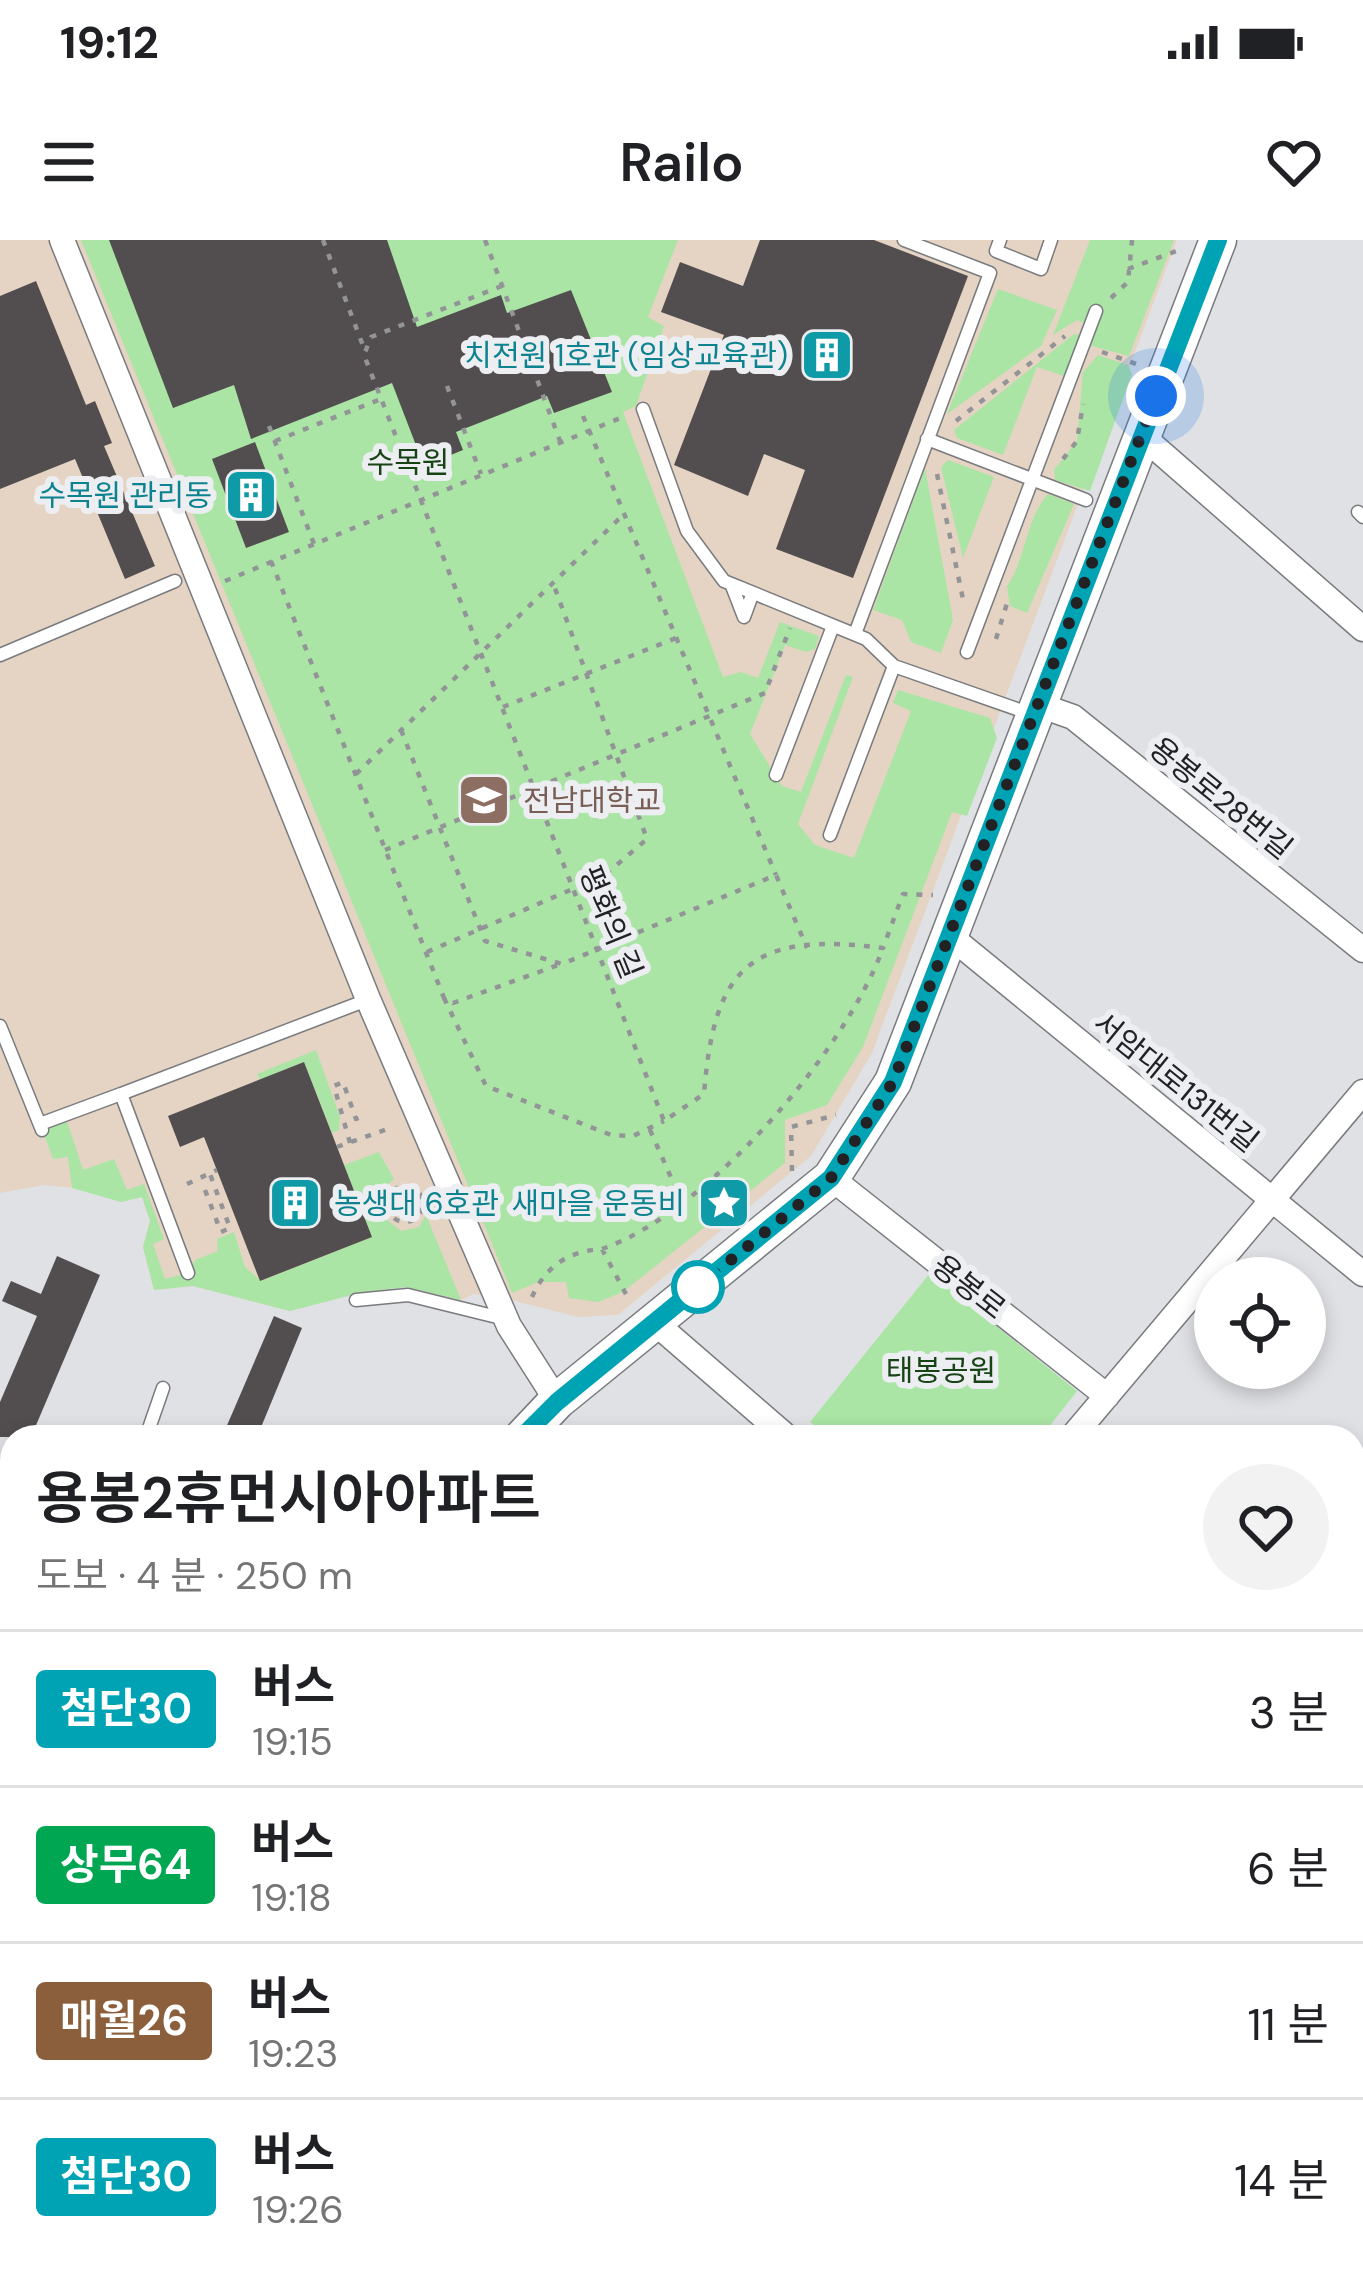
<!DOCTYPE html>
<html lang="ko">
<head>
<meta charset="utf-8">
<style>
  :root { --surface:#fff; --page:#f2f2f2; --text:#202124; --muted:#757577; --line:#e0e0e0 }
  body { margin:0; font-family:"DM Sans","Noto Sans KR",sans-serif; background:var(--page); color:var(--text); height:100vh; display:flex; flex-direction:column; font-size:45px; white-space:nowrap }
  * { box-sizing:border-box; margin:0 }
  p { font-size:39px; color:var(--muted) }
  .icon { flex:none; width:66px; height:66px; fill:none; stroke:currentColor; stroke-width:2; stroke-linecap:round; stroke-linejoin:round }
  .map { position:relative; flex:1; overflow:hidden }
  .panel { position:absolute; left:0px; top:1185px; width:1365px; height:852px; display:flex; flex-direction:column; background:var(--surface); border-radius:36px 36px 0 0; box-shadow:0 6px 18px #0003 }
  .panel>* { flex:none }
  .badge { padding:0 24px; border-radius:9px; font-size:42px; line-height:78px }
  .fabs { position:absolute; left:1194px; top:1017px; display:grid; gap:24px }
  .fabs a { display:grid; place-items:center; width:132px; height:132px; border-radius:50%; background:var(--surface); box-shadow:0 6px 18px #0003; font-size:60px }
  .you { position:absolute; width:60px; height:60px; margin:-30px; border:9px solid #fff; border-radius:50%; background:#1a73e8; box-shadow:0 0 0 18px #1a73e833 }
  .map>.badge { position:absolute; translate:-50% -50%; box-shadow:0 0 0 6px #fff }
  .round { display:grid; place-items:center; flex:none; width:126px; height:126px; border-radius:63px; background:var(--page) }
  .overview { display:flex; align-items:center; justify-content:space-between; height:204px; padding:0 36px }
  h1 { font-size:57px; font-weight:600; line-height:90px }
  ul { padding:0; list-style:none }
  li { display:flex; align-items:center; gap:36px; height:156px; padding:0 36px; border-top:3px solid var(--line) }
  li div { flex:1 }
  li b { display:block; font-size:45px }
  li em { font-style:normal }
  li .badge { min-width:132px; font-weight:700; text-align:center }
  .status { display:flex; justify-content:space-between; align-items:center; height:84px; padding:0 60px; background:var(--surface); direction:ltr }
  .status svg { height:33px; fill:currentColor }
  header { display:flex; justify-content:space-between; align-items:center; height:156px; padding:0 36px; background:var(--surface); font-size:54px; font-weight:600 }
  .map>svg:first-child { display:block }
</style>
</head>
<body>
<div class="status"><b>19:12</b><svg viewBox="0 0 49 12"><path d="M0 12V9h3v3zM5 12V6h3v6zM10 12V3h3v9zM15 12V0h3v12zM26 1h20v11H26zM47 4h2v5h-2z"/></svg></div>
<header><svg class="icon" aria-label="menu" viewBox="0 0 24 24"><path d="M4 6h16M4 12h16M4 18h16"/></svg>Railo<svg class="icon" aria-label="heart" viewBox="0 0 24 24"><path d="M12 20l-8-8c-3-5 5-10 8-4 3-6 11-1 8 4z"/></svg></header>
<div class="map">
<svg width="1363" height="2037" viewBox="0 0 1363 2037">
  <rect width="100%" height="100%" fill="#e0e1e5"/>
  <path fill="#e5d4c3" d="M0 0H1177L872 813 811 916 618 1075 578 1077 503 1058 474 1054 461 1060 406 1047 363 1052 290 1071 193 1046 154 1050 143 1007 150 981 142 957 121 962 85 949 44 945 0 953Z"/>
  <path fill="#aae5a5" d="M81 0H678L648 77 664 86 636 166 623 172 723 437 741 432 758 438 780 382 819 396 815 409 806 412 785 405 750 494 782 546 801 552 846 435 853 437 798 584 815 605 854 618 911 471 893 463 898 450 990 478 997 498 967 576 952 572 863 807 827 865 785 880V923L623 1052 598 1062 569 1058 566 1042H538L512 1053Z
    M1090 0H1174L1129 116 1088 105 1094 87 1077 80 1053 95Z
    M998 49 1057 70 1041 106 947 174Z
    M1074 94 1083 96 1067 137 1037 127 1003 215 957 198 954 190Z
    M1098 115 1128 125 1132 134 1090 251 1055 240 1054 230 1077 201 1083 132Z
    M948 220 994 237 963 318 941 227Z
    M925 228 953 380 941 413 911 402 902 380 873 370Z
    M1048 254 1074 264 1027 373 1010 366 1007 346C1027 317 1025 280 1048 254Z
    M316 810 340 877 339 890 332 893 304 822 260 840 257 834Z
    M65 875 83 930 114 919 127 950 144 944 164 999 153 1004 165 1039 188 1033 195 1020 218 1011 217 999 234 992 245 1027 261 1041 372 997 344 925 379 912 394 939 382 950 385 978 401 991 419 987 426 975 461 1060 406 1047 363 1052 290 1071 193 1046 154 1050 143 1007 150 981 142 957 121 962 72 948 68 917 53 919 40 884Z
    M930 1033 1077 1151 1041 1197H828L810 1182Z"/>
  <path fill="#524e4f" d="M109 0H387L417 87 501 55 507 73 571 50 612 152 554 173 547 156 456 192 463 210 424 226 392 143 251 199 234 145 173 168Z
    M760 0H874L968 36 853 338 776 309 805 230 764 214 748 256 674 225 724 95 661 72 680 22 743 46Z
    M36 41 86 165 95 161 112 203 104 206 155 326 125 339 75 219 0 249V56Z
    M255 202 289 292 246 308 212 219Z
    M304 822 372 997 260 1041 204 897 180 907 168 876Z
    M57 1016 100 1035 31 1197H0V1162L37 1076 2 1061 11 1041 41 1054Z
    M274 1076 302 1088 257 1197H222Z"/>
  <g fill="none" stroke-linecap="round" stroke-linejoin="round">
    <g stroke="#797b7e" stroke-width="15">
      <path id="lane" d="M1000 0 996 11 1041 29 1051 0
        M643 169 687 291 724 341 866 399 894 426 1031 474
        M927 199 1086 260
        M1358 272 1363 277
        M732 346 744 377 752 355
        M855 394 990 33 904 0
        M967 412 1096 71
        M0 415 175 341
        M776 535 833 386
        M830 595 894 426
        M0 786 42 890
        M40 884 121 854
        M188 1033 121 854 367 760
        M356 1060 408 1055 505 1079
        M146 1197 163 1148
        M0 1260 12 1262
        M110 2025 105 2034 112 2037"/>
    </g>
    <g stroke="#797b7e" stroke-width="27">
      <path id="street" d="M62 0 368 759 509 1086 557 1161
        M1141 195 1363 389
        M1036 464 1073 477 1363 710
        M951 697 1363 1034
        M831 938 1107 1156
        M654 1082 787 1197
        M1072 1197 1363 852
        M1353 1688 1363 1697
        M1353 1849 1363 1836
        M1197 2037 1208 2025"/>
    </g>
    <g stroke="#797b7e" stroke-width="39">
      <path id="secondary" d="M523 1197 557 1161 831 938 893 842 1218 0
        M0 1558 12 1553
        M637 2025 638 2037
        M691 2025 699 2037"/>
    </g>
    <g stroke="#797b7e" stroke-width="42">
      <path id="primary" d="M1353 1296 1363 1285
        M1353 1383 1363 1372
        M718 2037 728 2025
        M807 2037 818 2025"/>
    </g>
    <path stroke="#939497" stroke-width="4.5" stroke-dasharray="6 9" stroke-linecap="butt" d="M323 0 365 111
      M485 0 560 201
      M1128 29 1179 10
      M502 46 371 97 364 115 664 881 704 854C714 727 750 691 883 708L903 654 933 655
      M1111 58 1128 42 1132 0
      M1102 112 1136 124
      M447 146 481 234
      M583 176 776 635
      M956 181 1065 96
      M269 186 314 304
      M275 201 381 159
      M1063 219 1077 201 1083 164
      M937 234 964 364
      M271 321 444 758 453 763 561 724
      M225 341 625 176
      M996 399 1008 360
      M503 467 676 398
      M401 490 485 701 562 724 776 635 807 708
      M356 534 623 275
      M385 610 765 453 790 388
      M427 712 605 635 647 599 553 343
      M444 758 486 846 611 895 633 896 664 881
      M650 890 681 960
      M350 903 334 846 343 842 356 879 365 875
      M337 907 393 887
      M792 931 791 887 836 875
      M187 944 217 930
      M387 964a18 18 0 1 1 36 0a18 18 0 1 1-36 0Z
      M205 950 221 992 230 988 210 934
      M602 1009C708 972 845 812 883 708
      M532 1057C545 1027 568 1011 602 1009L628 1058
      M0 1826 4 1847 0 1860"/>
    <use href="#lane" stroke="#fff" stroke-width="12"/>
    <use href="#street" stroke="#fff" stroke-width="24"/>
    <use href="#secondary" stroke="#fff" stroke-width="36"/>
    <use href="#primary" stroke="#fff" stroke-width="39"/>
  </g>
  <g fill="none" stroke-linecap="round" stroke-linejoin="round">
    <g stroke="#fff" stroke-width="27">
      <path id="line" d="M522 1197 557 1162 831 938 893 842 1218 0"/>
    </g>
    <use href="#line" stroke="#00a3b4" stroke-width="18"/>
    <path stroke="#222224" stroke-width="12" stroke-dasharray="0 21.6" d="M698 1047 831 938 893 842 1156 156"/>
  </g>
  <defs>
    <g id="building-square" transform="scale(2.7)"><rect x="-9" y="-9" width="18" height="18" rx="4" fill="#0f9aa8" stroke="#edeef2"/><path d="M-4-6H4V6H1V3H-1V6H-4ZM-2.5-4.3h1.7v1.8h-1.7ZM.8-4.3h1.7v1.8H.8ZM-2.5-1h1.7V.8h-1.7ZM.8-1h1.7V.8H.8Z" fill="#fff"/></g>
    <g id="university-square" transform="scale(2.7)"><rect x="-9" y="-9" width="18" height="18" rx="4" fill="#8d6e63" stroke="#edeef2"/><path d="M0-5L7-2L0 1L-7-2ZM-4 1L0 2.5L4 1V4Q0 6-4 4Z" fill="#fff"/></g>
    <g id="sight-square" transform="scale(2.7)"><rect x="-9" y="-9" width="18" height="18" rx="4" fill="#0f9aa8" stroke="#edeef2"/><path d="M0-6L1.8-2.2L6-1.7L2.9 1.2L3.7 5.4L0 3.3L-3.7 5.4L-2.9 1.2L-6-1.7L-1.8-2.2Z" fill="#fff"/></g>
  </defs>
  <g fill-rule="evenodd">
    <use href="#building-square" x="827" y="115"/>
    <use href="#building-square" x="251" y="255"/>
    <use href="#university-square" x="484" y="560"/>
    <use href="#building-square" x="295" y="963"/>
    <use href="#sight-square" x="724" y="963"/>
  </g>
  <circle fill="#fff" stroke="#00a3b4" stroke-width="6" cx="698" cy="1047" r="24"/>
  <g text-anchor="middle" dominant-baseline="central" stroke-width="12" stroke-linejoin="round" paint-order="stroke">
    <g font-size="30" fill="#0d838f" stroke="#edeef2" text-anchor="end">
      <text x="788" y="115">치전원 1호관 (임상교육관)</text>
      <text x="212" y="255">수목원 관리동</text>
      <text x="334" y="963" text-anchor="start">농생대 6호관</text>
      <text x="685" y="963">새마을 운동비</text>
    </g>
    <g font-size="30" fill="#174315" stroke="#edeef2">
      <text x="408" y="222">수목원</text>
      <text x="941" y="1130">태봉공원</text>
    </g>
    <g font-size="30" fill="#222224" stroke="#edeef2">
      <text transform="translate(1221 558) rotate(39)">용봉로28번길</text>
      <text transform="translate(611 682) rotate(68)">평화의 길</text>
      <text transform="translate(1176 842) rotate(39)">서암대로131번길</text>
      <text transform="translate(969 1047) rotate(38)">용봉로</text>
    </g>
    <g font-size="30" fill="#785e54" stroke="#edeef2" text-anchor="start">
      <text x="523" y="560">전남대학교</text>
    </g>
  </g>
</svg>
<div class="fabs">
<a><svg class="icon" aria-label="locate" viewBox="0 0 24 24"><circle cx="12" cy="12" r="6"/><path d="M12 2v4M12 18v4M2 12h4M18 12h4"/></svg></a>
</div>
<div class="you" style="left:1156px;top:156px"></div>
<section class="panel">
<div class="overview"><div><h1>용봉2휴먼시아아파트</h1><p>도보 · 4 분 · 250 m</p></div><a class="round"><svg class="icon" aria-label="heart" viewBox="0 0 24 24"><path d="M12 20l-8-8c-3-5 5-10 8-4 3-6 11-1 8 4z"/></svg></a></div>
<ul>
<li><span class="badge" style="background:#00a3b4;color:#fff">첨단30</span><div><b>버스</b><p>19:15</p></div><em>3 분</em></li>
<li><span class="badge" style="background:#00a651;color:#fff">상무64</span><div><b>버스</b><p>19:18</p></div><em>6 분</em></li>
<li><span class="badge" style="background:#8b5e3c;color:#fff">매월26</span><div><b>버스</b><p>19:23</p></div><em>11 분</em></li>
<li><span class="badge" style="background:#00a3b4;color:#fff">첨단30</span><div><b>버스</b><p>19:26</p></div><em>14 분</em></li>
</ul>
</section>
</div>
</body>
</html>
